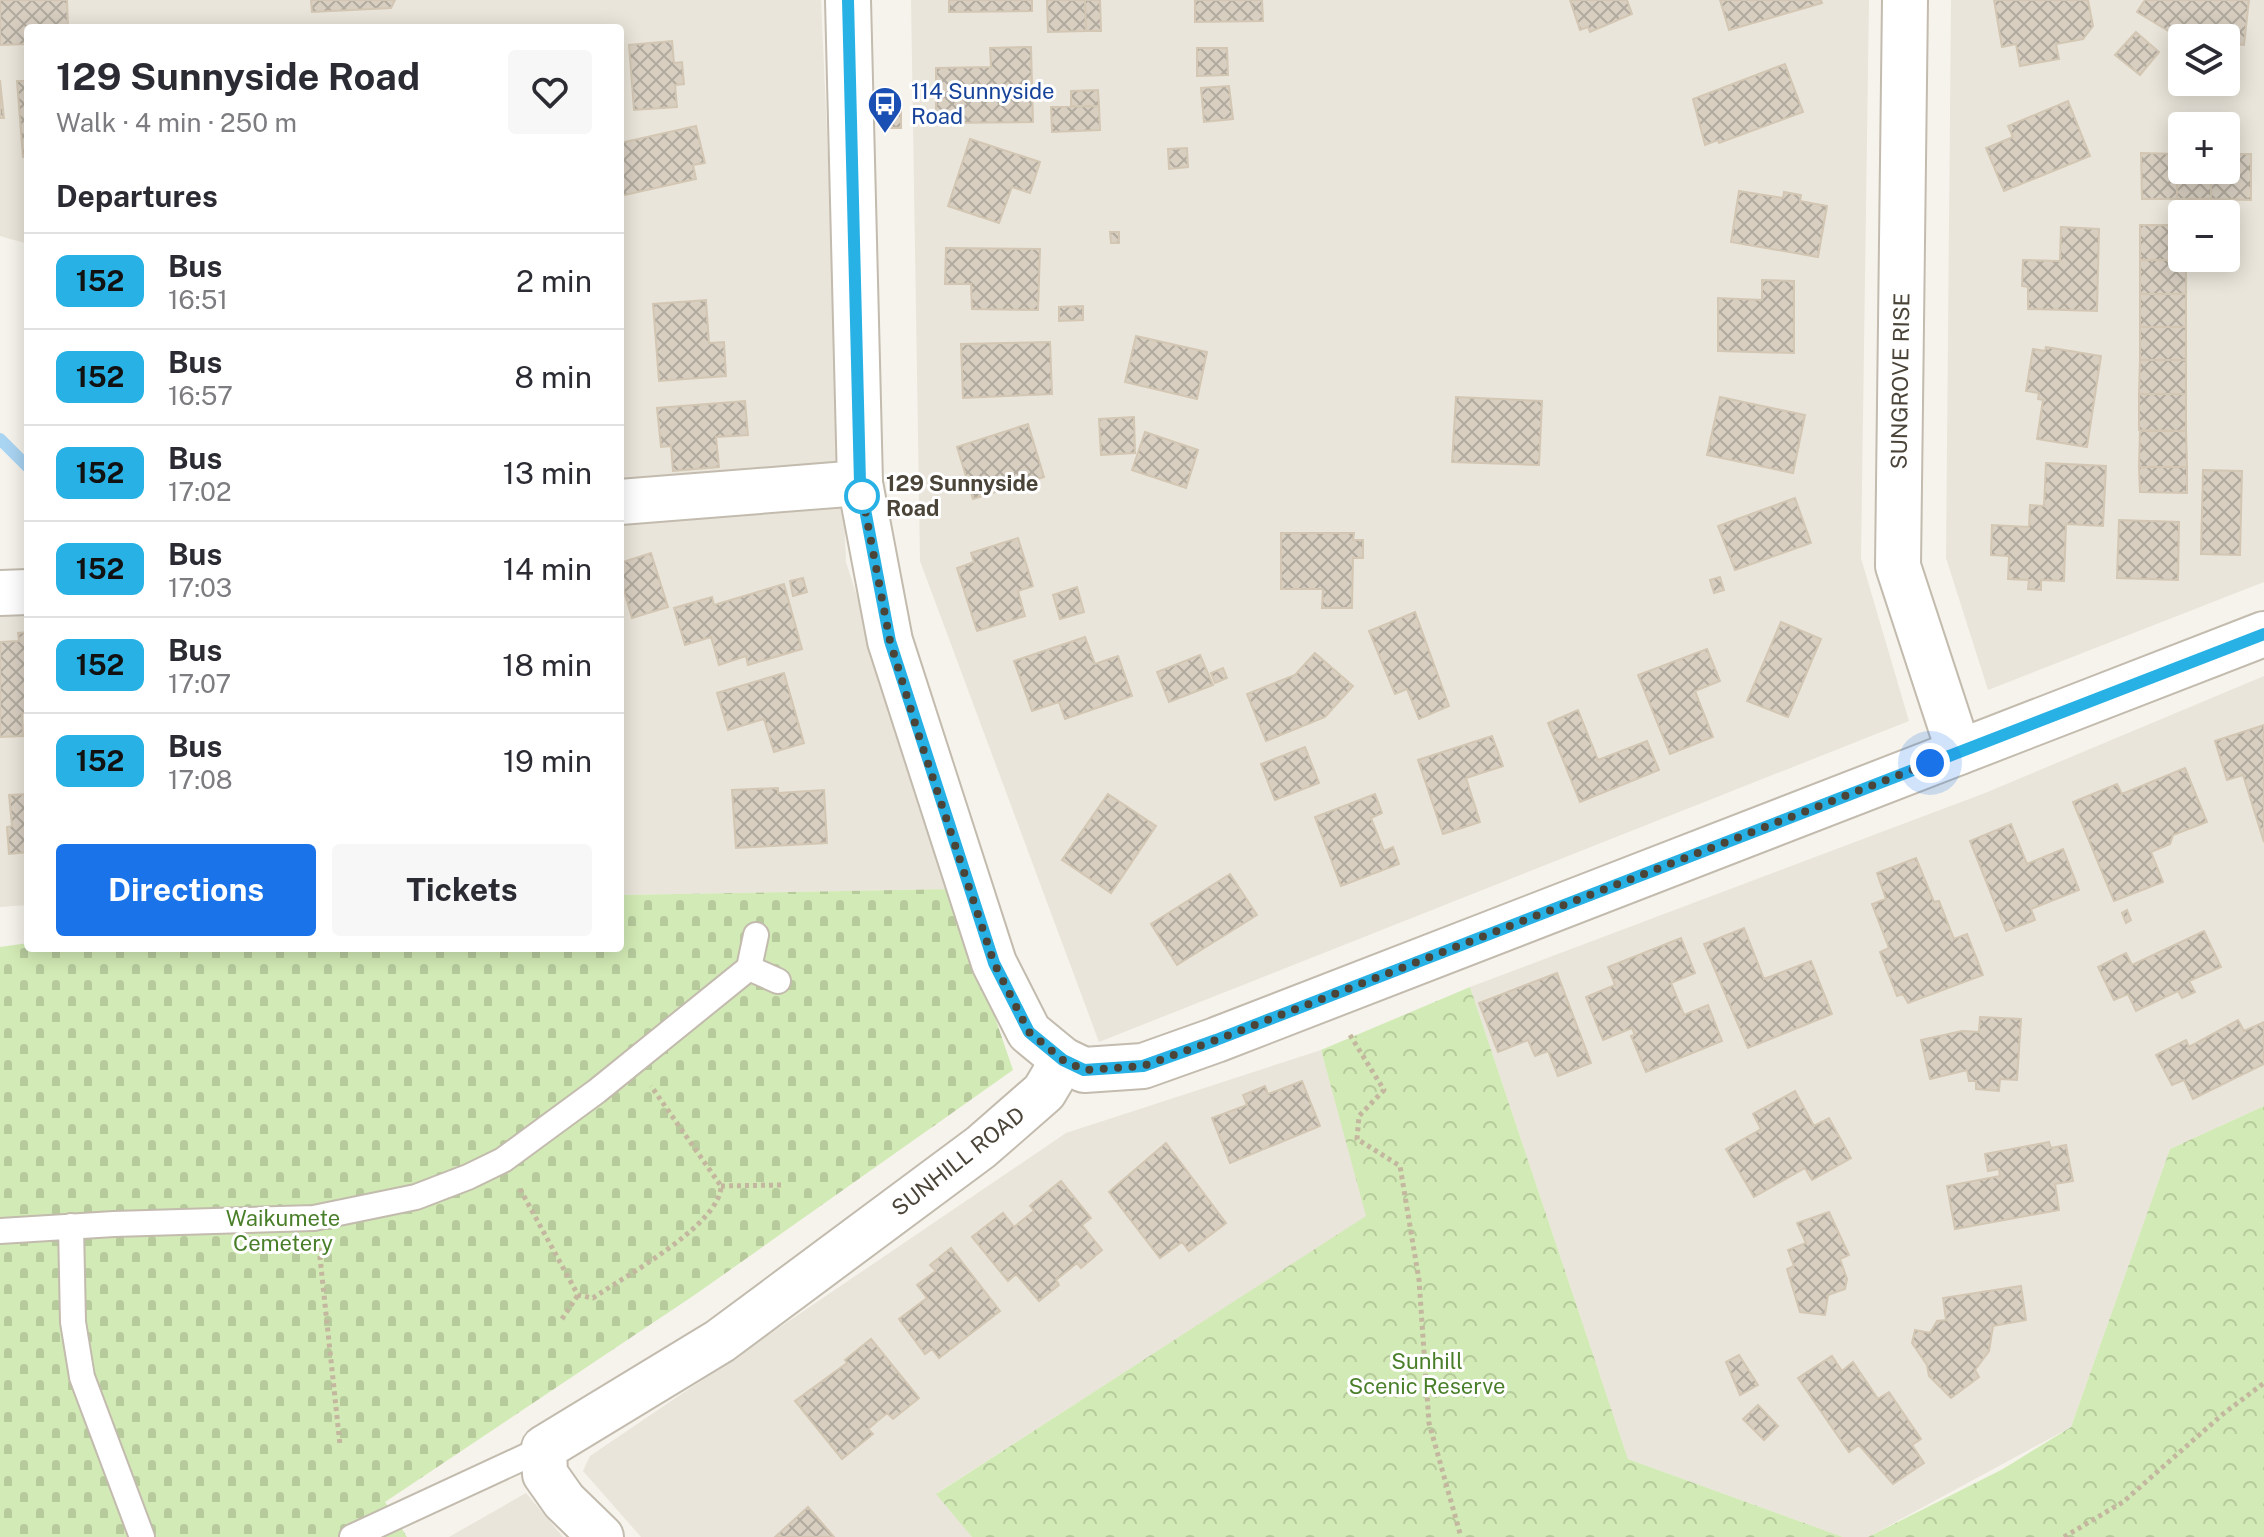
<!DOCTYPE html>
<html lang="en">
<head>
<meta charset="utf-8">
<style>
  :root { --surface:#fff; --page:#f7f7f7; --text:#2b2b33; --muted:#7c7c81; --line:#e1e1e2; --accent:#1a73e8 }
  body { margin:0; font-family:"Public Sans",sans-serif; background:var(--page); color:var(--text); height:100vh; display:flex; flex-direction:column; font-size:30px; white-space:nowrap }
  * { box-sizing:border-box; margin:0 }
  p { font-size:26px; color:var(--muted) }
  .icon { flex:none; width:44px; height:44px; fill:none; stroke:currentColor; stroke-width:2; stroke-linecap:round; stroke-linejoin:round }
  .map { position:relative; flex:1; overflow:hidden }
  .drawer { position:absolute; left:24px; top:24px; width:600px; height:928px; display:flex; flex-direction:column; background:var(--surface); border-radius:8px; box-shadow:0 4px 20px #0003 }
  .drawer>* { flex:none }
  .badge { padding:0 16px; border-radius:12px; font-size:28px; line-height:52px }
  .buttons { position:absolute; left:2168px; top:24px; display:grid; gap:16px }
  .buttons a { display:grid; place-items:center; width:72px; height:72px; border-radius:8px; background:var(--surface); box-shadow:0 4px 20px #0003; font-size:40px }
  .you { position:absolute; width:40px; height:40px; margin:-20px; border:6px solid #fff; border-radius:50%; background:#1a73e8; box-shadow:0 0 0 12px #1a73e833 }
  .map>.badge { position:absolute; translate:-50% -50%; box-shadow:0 0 0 4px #fff }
  h2 { padding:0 32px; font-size:30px; line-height:72px }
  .round { display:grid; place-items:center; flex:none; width:84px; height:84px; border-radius:8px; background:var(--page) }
  .head { display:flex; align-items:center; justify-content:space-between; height:136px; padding:0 32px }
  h1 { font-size:38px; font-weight:700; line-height:60px }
  .cta { display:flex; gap:16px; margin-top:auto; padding:16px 32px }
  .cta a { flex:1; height:92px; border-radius:8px; background:var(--accent); color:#fff; font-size:32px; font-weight:700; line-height:92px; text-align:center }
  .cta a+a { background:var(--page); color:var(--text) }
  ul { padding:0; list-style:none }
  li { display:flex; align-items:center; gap:24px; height:96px; padding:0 32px; border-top:2px solid var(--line) }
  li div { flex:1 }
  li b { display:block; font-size:30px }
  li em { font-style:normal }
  li .badge { min-width:88px; font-weight:700; text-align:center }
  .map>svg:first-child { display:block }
</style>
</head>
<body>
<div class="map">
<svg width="2264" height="1537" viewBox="0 0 2264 1537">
  <defs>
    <pattern id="forest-crowns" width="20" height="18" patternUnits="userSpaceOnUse" patternTransform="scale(2)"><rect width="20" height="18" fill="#d2eab5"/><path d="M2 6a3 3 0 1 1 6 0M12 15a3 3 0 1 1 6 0" fill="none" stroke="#b6ca9c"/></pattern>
    <pattern id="cemetery-stones" width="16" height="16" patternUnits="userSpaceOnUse" patternTransform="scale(2)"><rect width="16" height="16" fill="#d2eab5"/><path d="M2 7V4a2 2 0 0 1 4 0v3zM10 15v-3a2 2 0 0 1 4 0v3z" fill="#b6ca9c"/></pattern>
    <pattern id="building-cross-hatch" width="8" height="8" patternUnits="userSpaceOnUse" patternTransform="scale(2)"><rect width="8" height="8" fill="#d8cfc1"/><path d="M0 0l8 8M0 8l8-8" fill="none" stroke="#b1aa9e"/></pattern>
  </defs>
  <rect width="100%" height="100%" fill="#f6f3ec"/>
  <path fill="#eae5da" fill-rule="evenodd" d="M0 0H821L846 562 951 889 620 895V28H28V244L0 236Z
    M911 0H1869L1861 558 1909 721 1099 1042 920 561Z
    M1951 0H2264V582L1988 690 1946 558ZM2182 38H2226V82H2182ZM2182 126H2226V170H2182ZM2182 214H2226V258H2182Z
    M0 569H28V905L0 907Z
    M2264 676V1106L2170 1149 2071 1427 1868 1537H1843L1628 1459 1470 987 1985 793Z
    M1321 1050 1367 1216 937 1493 972 1537H641L583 1471 590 1456 1066 1133Z
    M526 1493 563 1537H449Z"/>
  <path fill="url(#forest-crowns)" d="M1470 987 1628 1459 1843 1537H972L936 1494 1366 1216 1321 1050Z
    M2264 1106V1537H1868L2003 1469 2071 1427 2170 1149Z"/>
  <path fill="url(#cemetery-stones)" d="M951 889 1013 1070 696 1294 385 1502 407 1537H0V947L28 943V948H620V895Z"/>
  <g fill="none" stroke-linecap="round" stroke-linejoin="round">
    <path stroke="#a9d4f2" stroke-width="12" d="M0 439 28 467"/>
  </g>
  <path fill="url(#building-cross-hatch)" stroke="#d3c7b4" stroke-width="2" d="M0 0H67L68 28H28V44L0 45Z
    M311 0H395L391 8 312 12Z
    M949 0H1032V11L949 12Z
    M1047 0H1085L1086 31 1048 32Z
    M1085 0H1100L1101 31H1086Z
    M1195 0H1262L1263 21 1195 22Z
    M1570 0H1627L1632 14 1590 32 1588 27 1580 30Z
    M1720 0H1821L1822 3 1729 30Z
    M1994 0H2088L2093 26 2083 39 2056 44 2059 59 2020 66 2016 44 2002 47Z
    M2145 0H2249L2244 45 2226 43V38H2180L2137 12Z
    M2136 32 2159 52 2140 75 2115 55Z
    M672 41 674 63 682 62 684 84 675 85 677 107 634 110 629 45Z
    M1031 47 1033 122 936 123V68L991 67 990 48Z
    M1197 48H1227L1228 75 1197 76Z
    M1785 64 1803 112 1719 143 1718 140 1705 145 1693 99Z
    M0 80 4 118H0Z
    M17 81H28V156L23 157Z
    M1229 86 1233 119 1204 122 1201 88Z
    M1098 90 1099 106H1071V91Z
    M2068 101 2090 156 2004 191 1986 148 2013 137 2008 126Z
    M1099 106 1100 130 1052 132 1051 107Z
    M901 107V128H886V108Z
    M696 126 705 163 693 165 696 179 620 196V143Z
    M970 139 1040 162 1030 193 1012 187 999 223 948 206Z
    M1187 148 1188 167 1169 169 1168 149Z
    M2141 153 2177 154V199H2142Z
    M2177 154H2182V170H2211V199H2177Z
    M2226 154H2251V200L2211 199V170H2226Z
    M1739 191 1783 198 1784 192 1801 195 1800 201 1827 206 1818 257 1731 242Z
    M2140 225H2182V258L2186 260H2140Z
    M2061 227 2099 229 2097 311 2028 309V287L2022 286 2023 260 2060 261Z
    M1110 232H1119V243H1111Z
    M946 248 1040 249 1038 310 972 309 971 284H945Z
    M2140 260H2186V294H2140Z
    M1762 280 1794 281V353L1718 351V298L1762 300Z
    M2140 294H2186V327H2140Z
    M706 300 709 343 724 342 726 376 659 381 653 304Z
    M1083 306V320L1059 321V307Z
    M2140 327H2186V360H2140Z
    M1136 336 1207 352 1197 399 1125 382Z
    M1050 342 1052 394 963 398 961 344Z
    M2046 347 2101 356 2087 447 2037 439 2043 400 2038 399 2039 393 2026 391 2033 349 2045 351Z
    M2140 360H2186V394H2139Z
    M2139 394H2186V431L2139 430Z
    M1456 397 1542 401 1539 465 1452 462Z
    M1720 397 1805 415 1793 473 1707 455Z
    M745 401 748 435 716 437 719 467 673 471 671 446 661 447 657 408Z
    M1134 417 1135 453 1101 455 1099 419Z
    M1028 424 1044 477 973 499 957 447Z
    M2140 431H2186L2187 467H2139Z
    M1145 432 1198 450 1186 488 1132 470Z
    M2046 463 2106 466 2103 526 2066 524 2064 581 2041 580V590L2028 589 2029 580 2008 579 2009 556 1991 555 1992 525 2029 527 2030 505 2044 506Z
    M2139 467H2187V493L2140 492Z
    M2203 470 2242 471 2240 555 2201 554Z
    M1795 498 1811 543 1735 570 1718 526Z
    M2119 520 2179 522 2178 580 2117 578Z
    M1281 533H1354L1353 540H1363V558H1353L1352 608H1322L1323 589H1281Z
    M1018 538 1033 586 1018 591 1025 616 977 631 957 568 974 562 971 553Z
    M651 553 668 607 632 618 620 577V563Z
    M1720 577 1724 590 1714 593 1710 580Z
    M803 578 807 592 793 596 790 581Z
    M784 584 802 649 748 665 746 656 719 665 711 637 685 645 674 608 712 597 714 605Z
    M1077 587 1084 612 1060 619 1053 595Z
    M1415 612 1449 706 1419 719 1407 689 1395 694 1369 631Z
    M1781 622 1821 639 1788 717 1747 701Z
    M28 632V713H22L23 736 0 737V642L19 641 18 633Z
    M1085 637 1095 664 1118 656 1132 696 1065 719 1059 702 1032 711 1014 661Z
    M1707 649 1720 681 1695 691 1713 737 1670 754 1638 675Z
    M1315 653 1353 686 1325 717 1266 741 1247 694 1295 675Z
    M1200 655 1213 685 1169 702 1157 672Z
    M1223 668 1227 678 1215 683 1211 673Z
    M784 673 804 743 774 752 764 719 728 730 717 693Z
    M1578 710 1598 760 1647 741 1659 770 1580 802 1548 723Z
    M2264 725V842L2243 775 2227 780 2215 741Z
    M1492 736 1503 766 1466 778 1480 822 1443 834 1418 760Z
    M1305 747 1319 783 1275 800 1261 764Z
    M2185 768 2207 822 2173 835 2170 844 2151 852 2163 882 2114 901 2073 802 2117 784 2122 794Z
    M778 788V793L824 790 827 843 736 848 732 790Z
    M28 794V852L9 854 7 827 12 826 9 795Z
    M1108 794 1156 826 1111 893 1062 860Z
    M1375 794 1382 813 1371 818 1384 851 1393 847 1399 864 1341 886 1315 817Z
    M2011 824 2027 864 2063 849 2079 890 2031 909 2035 920 2006 931 1970 841Z
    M1916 858 1934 902 1939 901 1954 939 1967 934 1983 975 1908 1003 1903 994 1897 996 1880 952 1889 948 1872 904 1886 899 1877 873Z
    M1230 874 1257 915 1177 965 1151 924Z
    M2127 910 2131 920 2126 923 2122 913Z
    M1744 928 1764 979 1811 961 1832 1014 1748 1048 1704 944Z
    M2204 931 2221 967 2189 981 2195 992 2182 998 2178 991 2136 1011 2128 994 2114 1000 2098 967 2126 953 2132 965Z
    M1681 938 1695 973 1671 983 1684 1015 1708 1005 1722 1041 1646 1072 1631 1036 1635 1035 1632 1028 1603 1040 1586 997 1615 985 1608 967Z
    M1557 973 1591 1063 1558 1076 1548 1051 1535 1056 1528 1040 1498 1052 1479 1003Z
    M1980 1017 2021 1019 2017 1080 2000 1079 1999 1091 1976 1089V1081H1969L1967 1070 1930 1079 1921 1040 1962 1031 1979 1032Z
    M2238 1020 2244 1031 2264 1022V1064L2193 1099 2184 1080 2172 1085 2156 1055 2186 1040 2189 1047Z
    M1302 1081 1320 1126 1230 1163 1212 1118 1247 1105 1243 1095 1265 1086 1268 1094Z
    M1795 1091 1814 1126 1829 1118 1851 1158 1812 1180 1805 1168 1754 1197 1726 1149 1761 1129 1753 1114Z
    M2049 1142 2051 1148 2066 1145 2073 1181 2055 1184 2059 1210 1955 1229 1947 1186 2000 1176 1999 1169 1988 1171 1985 1154Z
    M1166 1143 1226 1223 1189 1251 1182 1242 1160 1258 1109 1192Z
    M1061 1181 1091 1218 1082 1225 1102 1250 1081 1268 1077 1263 1056 1280 1059 1285 1039 1301 1016 1274 1008 1281 972 1237 1003 1213 1014 1227 1034 1211 1030 1206Z
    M1829 1212 1849 1255 1840 1259 1847 1279 1845 1289 1828 1295 1825 1315 1800 1312 1787 1269 1794 1266 1788 1250 1806 1243 1797 1223Z
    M951 1248 1000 1311 939 1358 932 1349 925 1354 899 1319 927 1298 917 1285 936 1271 930 1265Z
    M2021 1286 2026 1320 1993 1326 1989 1351 1975 1370 1979 1377 1951 1398 1929 1376 1927 1365 1912 1343 1915 1330 1930 1333 1937 1321 1946 1320 1943 1298Z
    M871 1339 919 1398 893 1419 887 1413 868 1429 873 1434 842 1459 795 1401 847 1363 845 1360Z
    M1739 1355 1758 1385 1740 1395 1726 1362Z
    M1832 1356 1842 1371 1853 1362 1878 1399 1889 1392 1921 1439 1912 1445 1924 1463 1893 1484 1859 1445 1849 1452 1798 1378Z
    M1758 1405 1778 1426 1764 1440 1743 1419Z
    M808 1507 834 1537H775Z"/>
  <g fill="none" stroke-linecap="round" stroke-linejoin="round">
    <g stroke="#c2bbae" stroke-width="28">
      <path id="service" d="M749 968 778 981
        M71 1226 73 1322 82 1377 142 1537
        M0 1231 114 1224 314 1218 416 1197 468 1177 503 1160 597 1091 749 968 756 935
        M352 1537 544 1448"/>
    </g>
    <g stroke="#c2bbae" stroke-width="48">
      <path id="minor" d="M1905 0 1898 566 1959 752
        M620 502 860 483
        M0 593 28 592
        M601 1537 564 1501 545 1474 544 1448 720 1341 981 1147 1044 1092 1063 1060"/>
    </g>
    <g stroke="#c2bbae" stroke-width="48">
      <path id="tertiary" d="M848 0 860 483 890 641 994 963 1029 1032 1063 1060 1084 1070 1143 1066 1216 1040 2264 634"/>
    </g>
    <path stroke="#c4b79f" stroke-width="5" stroke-dasharray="4 4" stroke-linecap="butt" d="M1350 1035 1384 1090 1359 1116 1357 1139 1400 1166 1419 1280 1429 1423 1461 1537
      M721 1186 781 1185
      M520 1189 578 1295 593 1298C625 1276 720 1225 721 1186L651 1086
      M319 1248 340 1445
      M562 1319 578 1295
      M2064 1537 2123 1502 2223 1414 2264 1383"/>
    <use href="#service" stroke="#fff" stroke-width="24"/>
    <use href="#minor" stroke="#fff" stroke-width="44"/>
    <use href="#tertiary" stroke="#fff" stroke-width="44"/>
  </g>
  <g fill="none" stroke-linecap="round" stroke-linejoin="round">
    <g stroke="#fff" stroke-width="18">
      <path id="line" d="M848 0 860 483 890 641 994 963 1029 1032 1063 1060 1084 1070 1143 1066 1216 1040 2264 634"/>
    </g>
    <use href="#line" stroke="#28b1e5" stroke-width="12"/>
    <path stroke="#4b4439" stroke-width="8" stroke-dasharray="0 14.4" d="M862 496 860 483 890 641 918 733 994 963 1029 1032 1063 1060 1084 1070 1143 1066 1216 1040 1930 763"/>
  </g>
  <defs>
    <g id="bus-pin" transform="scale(1.8)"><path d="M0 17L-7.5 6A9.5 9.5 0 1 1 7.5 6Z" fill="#1a4fb4" stroke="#fff"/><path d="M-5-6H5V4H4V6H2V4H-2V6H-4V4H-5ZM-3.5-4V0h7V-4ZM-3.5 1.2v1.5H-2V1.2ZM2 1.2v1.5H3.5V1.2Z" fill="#fff"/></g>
  </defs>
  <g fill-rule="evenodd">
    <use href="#bus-pin" x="885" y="104"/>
  </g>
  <circle fill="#fff" stroke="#28b1e5" stroke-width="4" cx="862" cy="496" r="16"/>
  <g text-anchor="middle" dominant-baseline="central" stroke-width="6" stroke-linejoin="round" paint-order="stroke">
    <g font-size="22" fill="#164399" stroke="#fff" text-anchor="start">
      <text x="911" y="91">114 Sunnyside<tspan x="911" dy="25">Road</tspan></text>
    </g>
    <g font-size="22" fill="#4b4439" stroke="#fff">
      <text transform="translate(1900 381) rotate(-89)">SUNGROVE RISE</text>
      <text transform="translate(958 1161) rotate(-38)">SUNHILL ROAD</text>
    </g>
    <g font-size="22" font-weight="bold" fill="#4b4439" stroke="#fff" text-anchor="start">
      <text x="886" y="483">129 Sunnyside<tspan x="886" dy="25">Road</tspan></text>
    </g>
    <g font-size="22" fill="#4a7f2a" stroke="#fff">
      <text x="283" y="1218">Waikumete<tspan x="283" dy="25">Cemetery</tspan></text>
      <text x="1427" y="1361">Sunhill<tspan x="1427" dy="25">Scenic Reserve</tspan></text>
    </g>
  </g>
</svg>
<div class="buttons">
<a><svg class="icon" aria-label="layers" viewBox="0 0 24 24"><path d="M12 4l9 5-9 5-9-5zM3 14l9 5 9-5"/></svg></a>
<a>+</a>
<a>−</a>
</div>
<div class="you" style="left:1930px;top:763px"></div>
<section class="drawer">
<div class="head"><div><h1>129 Sunnyside Road</h1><p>Walk · 4 min · 250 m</p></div><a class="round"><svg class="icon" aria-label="heart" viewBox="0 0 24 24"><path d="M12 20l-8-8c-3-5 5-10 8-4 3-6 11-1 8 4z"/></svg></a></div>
<h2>Departures</h2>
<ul>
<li><span class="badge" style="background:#28b1e5;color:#111">152</span><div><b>Bus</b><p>16:51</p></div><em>2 min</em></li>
<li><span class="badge" style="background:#28b1e5;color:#111">152</span><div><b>Bus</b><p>16:57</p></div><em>8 min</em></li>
<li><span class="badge" style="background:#28b1e5;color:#111">152</span><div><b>Bus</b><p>17:02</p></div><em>13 min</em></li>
<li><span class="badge" style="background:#28b1e5;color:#111">152</span><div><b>Bus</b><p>17:03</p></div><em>14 min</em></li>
<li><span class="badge" style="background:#28b1e5;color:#111">152</span><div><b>Bus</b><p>17:07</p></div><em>18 min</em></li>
<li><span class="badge" style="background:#28b1e5;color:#111">152</span><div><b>Bus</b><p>17:08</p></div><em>19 min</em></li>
</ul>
<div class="cta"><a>Directions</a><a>Tickets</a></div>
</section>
</div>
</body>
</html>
